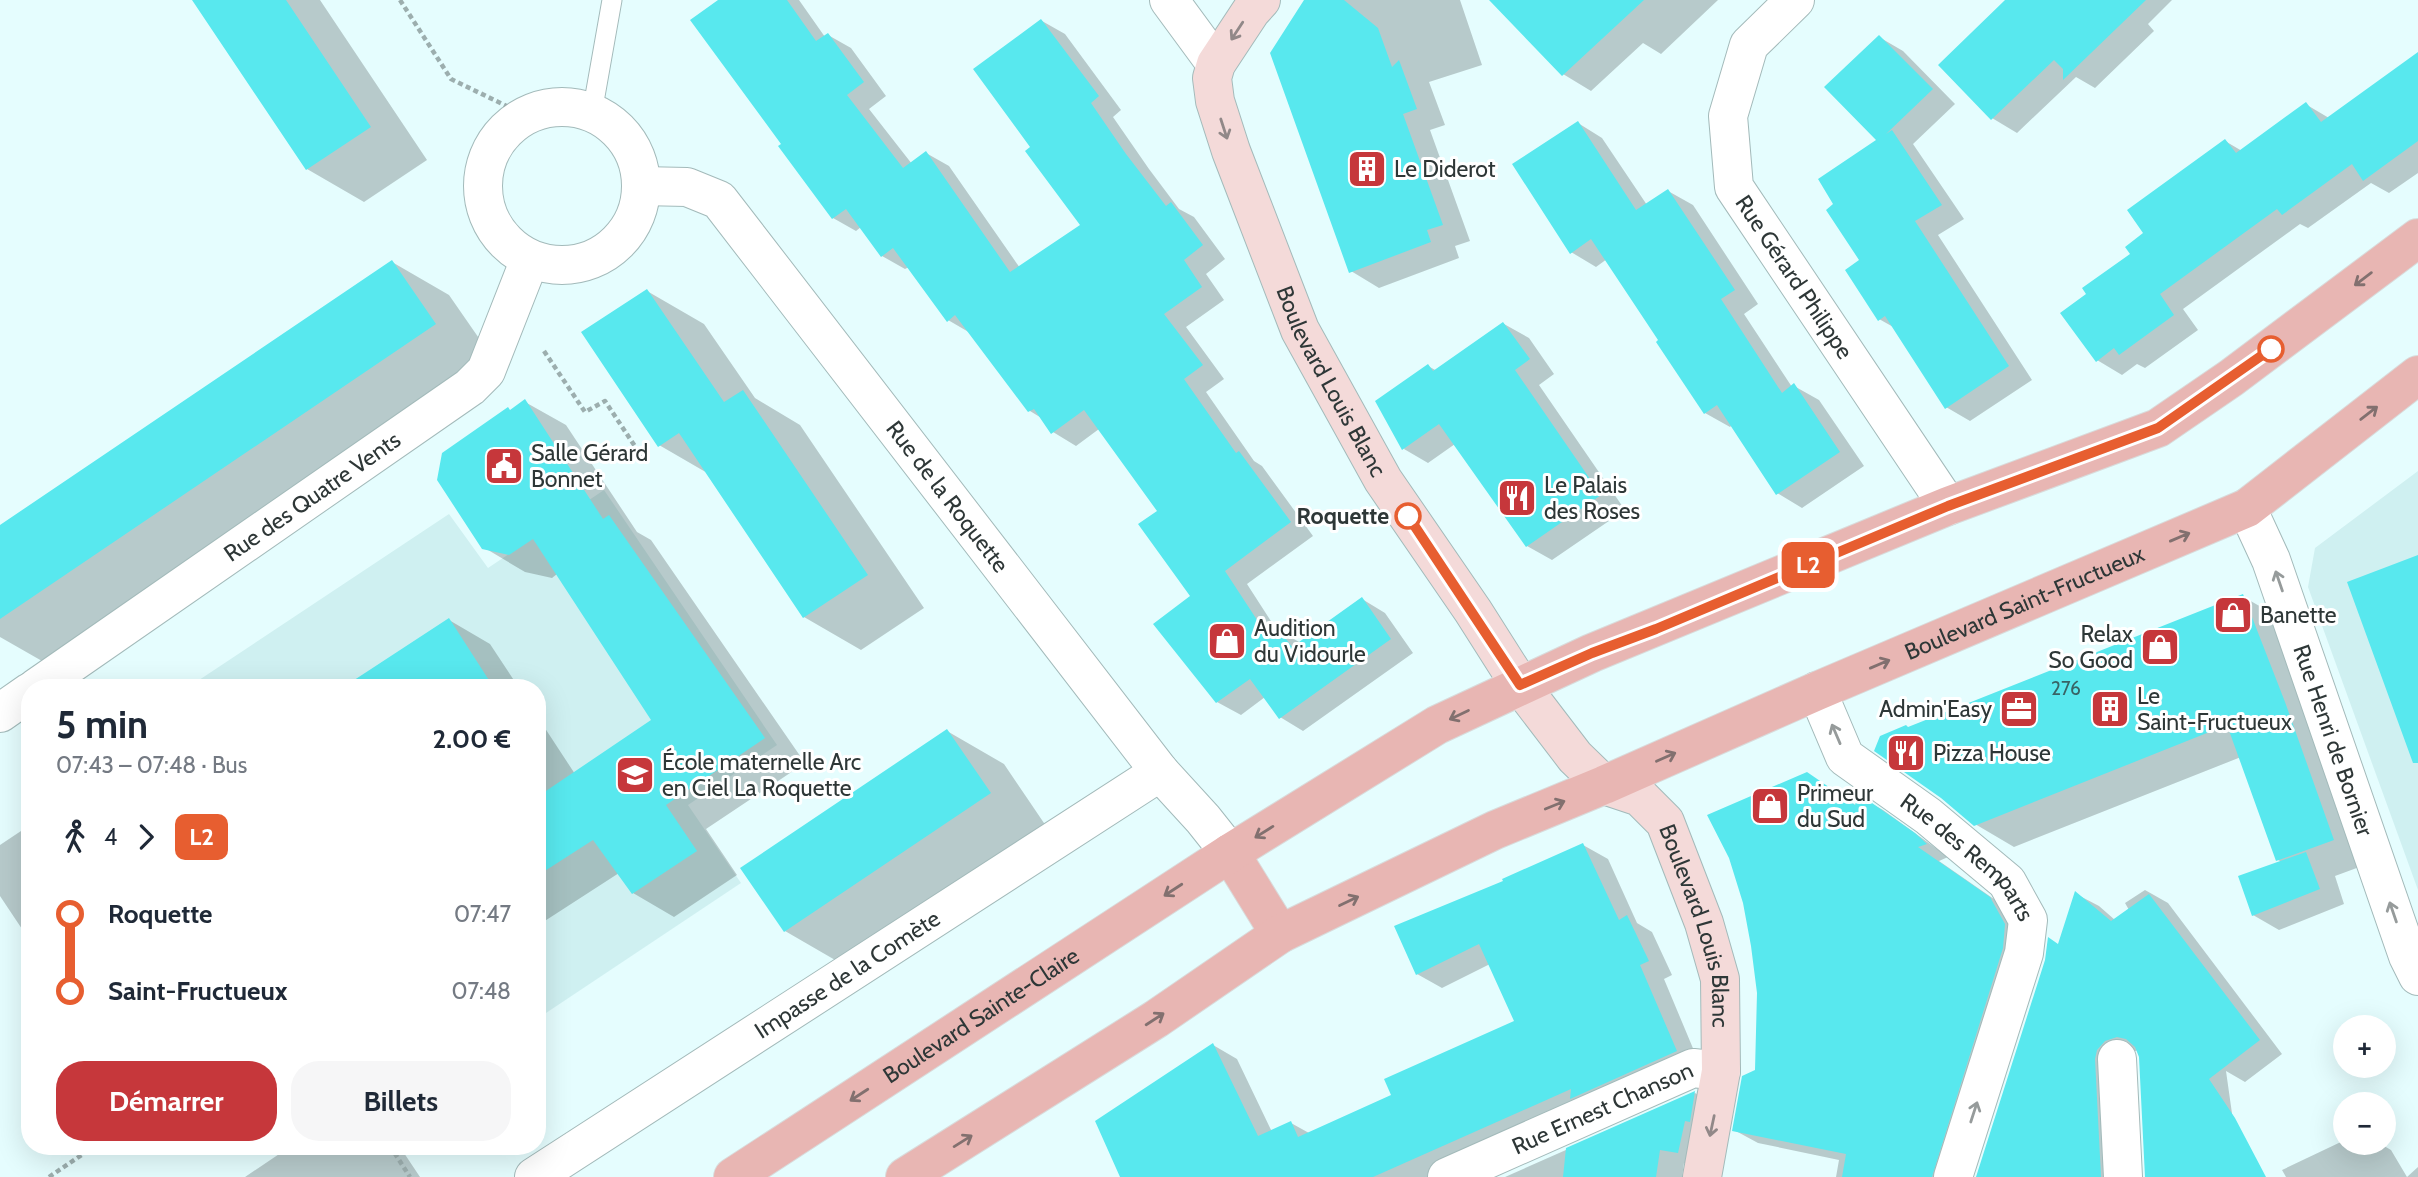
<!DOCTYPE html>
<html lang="fr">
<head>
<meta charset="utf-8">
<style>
  :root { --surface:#fff; --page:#f6f6f7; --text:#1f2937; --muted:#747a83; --accent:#c6373b }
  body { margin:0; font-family:Cabin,sans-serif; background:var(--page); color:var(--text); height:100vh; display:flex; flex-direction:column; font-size:26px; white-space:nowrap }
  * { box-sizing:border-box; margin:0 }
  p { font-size:23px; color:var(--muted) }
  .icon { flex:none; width:38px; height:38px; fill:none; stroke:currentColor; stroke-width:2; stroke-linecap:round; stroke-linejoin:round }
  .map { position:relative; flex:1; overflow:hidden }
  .details { position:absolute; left:21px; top:679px; width:525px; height:476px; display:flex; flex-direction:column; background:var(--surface); border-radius:28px; box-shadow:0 7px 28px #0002 }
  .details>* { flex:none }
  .badge { padding:0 14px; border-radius:10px; font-size:24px; line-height:46px }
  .controls { position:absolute; left:2333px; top:1015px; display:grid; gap:14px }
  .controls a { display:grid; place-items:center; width:63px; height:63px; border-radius:50%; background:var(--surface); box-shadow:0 7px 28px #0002; font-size:35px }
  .map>.badge { position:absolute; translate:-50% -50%; box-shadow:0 0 0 4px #fff }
  .legs { display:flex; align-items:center; gap:10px; height:77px; padding:0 35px; font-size:23px }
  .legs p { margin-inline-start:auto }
  .head { display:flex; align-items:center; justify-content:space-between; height:119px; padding:0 35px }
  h1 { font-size:38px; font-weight:700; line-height:52px }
  .primary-button { display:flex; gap:14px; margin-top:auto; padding:14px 35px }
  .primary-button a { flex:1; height:80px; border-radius:28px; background:var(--accent); color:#fff; font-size:28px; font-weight:700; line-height:80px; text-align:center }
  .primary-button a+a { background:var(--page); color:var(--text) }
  ul { padding:0 35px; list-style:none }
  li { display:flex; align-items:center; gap:24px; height:77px; font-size:26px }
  li i { display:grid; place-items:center; width:10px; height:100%; margin:0 9px; background:currentColor }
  li i::after { content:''; width:18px; height:18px; margin:-9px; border:5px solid; border-radius:50%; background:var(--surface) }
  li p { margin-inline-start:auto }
  li:first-child i { background:linear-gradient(#0000 50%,currentColor 0) }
  li:last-child i { background:linear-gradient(currentColor 50%,#0000 0) }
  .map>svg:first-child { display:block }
</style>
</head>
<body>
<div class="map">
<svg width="2418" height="1177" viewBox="0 0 2418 1177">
  <rect width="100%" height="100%" fill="#e5fdfe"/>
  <path fill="#cff0f1" d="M2418 471V890L2308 587 2315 548Z
    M604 490 777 745 688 805 741 883 537 1019V688H187L449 514 488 568Z"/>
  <path fill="#0003" d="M194 0H320L427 160 364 202 307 169Z
    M721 0H799L825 37 828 35 851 48 886 96 869 109 912 164 926 153 949 166 1020 268 1083 225 1033 147 1042 21 1065 34 1121 110 1113 117 1149 169 1179 209 1194 217 1225 259 1206 274 1224 300 1186 327 1224 379 1206 392 1254 461 1262 466 1313 536 1247 584 1276 629 1301 643 1362 599 1385 613 1413 653 1303 731 1280 717 1265 697 1241 715 1217 702 1192 596 1160 511 1099 429 1076 446 1053 432 1043 419 1030 411 972 334 948 320 909 267 905 269 882 256 861 227 856 231 833 218 783 144Z
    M1306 0H1460L1482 65 1429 82 1445 125 1430 130 1470 241 1455 246 1459 258 1379 288 1351 271Z
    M1492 0H1718L1661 54 1643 43 1591 91 1563 74Z
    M2032 0H2172L2148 24 2154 31 2095 88 2076 77 2017 133 1992 118Z
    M1879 37 1903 51 1955 104 1913 144 1964 219 1938 235 2032 380 1970 421 1946 407 1895 328 1879 319 1861 261 1835 205 1879 140Z
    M2418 55V173L2389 193 2371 183 2308 228 2300 224 2183 309 2198 330 2145 368 2137 364 2122 375 2097 360 2088 295 2132 254 2145 233 2225 141 2242 151 2307 105 2329 118Z
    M1578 123 1602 138 1647 205 1668 191 1693 205 1758 304 1744 314 1792 387 1794 386 1819 400 1864 466 1802 508 1777 493 1732 425 1730 427 1705 413 1661 340 1607 259 1596 267 1571 252Z
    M392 262 449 295 492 357 42 661 0 637V527Z
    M647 291 704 324 755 398 800 425 924 608 861 650 804 617 709 474 659 445Z
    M1504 324 1529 338 1554 374 1539 385 1625 510 1552 560 1527 546 1455 444 1428 463 1404 449 1428 366 1437 371Z
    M525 402 566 425 637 532 651 540 805 763 706 829 737 875 674 917 633 893 619 873 537 926V716L575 774 654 721 557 574 552 578 525 572 483 547 512 411Z
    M2242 596 2282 619 2373 862 2335 876 2344 904 2279 930 2253 915 2282 862 2278 860 2241 757 2014 847 1975 824 1908 729Z
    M449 620 490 644 519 688H346Z
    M947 731 1004 764 1046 826 842 964 785 931Z
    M1807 774 1857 806 1860 797 1883 810 1948 857 1939 861 2014 913 1957 1177H1836L1839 1160 1758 1143 1734 1130 1757 1071Z
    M30 825V941L0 896V845Z
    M1583 845 1608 859 1637 923 1652 932 1672 975 1664 979 1700 1065 1427 1177H1122L1213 1045 1237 1059 1272 1132 1291 1123 1309 1133 1393 1096 1516 1022 1490 964 1442 988 1417 974 1506 882Z
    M2145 890 2168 903 2282 1054 2245 1082 2226 1071 2241 1177H2147L2141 1058 2138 1050 2128 1054 2123 1177H1978L2076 894 2099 906 2115 920 2129 910 2125 903Z
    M1695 1093 1719 1107 1703 1165 1684 1163 1682 1177H1505Z
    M2345 1140V1143H2379L2391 1150 2407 1177 2418 1167V1177H2286L2282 1170Z
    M291 1146H401L400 1147 420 1177H245Z"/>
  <path fill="#58e8ee" d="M192 0H286L371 127 306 170Z
    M718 0H787L816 41 828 33 864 82 847 95 903 168 926 151 1010 272 1080 225 1025 151 1030 147 973 69 1041 19 1099 96 1091 103 1126 154 1166 206 1171 202 1203 245 1184 260 1202 287 1164 314 1203 365 1184 379 1236 453 1239 451 1291 522 1225 571 1261 626 1278 628 1292 647 1362 597 1391 639 1279 719 1250 679 1216 703 1153 624 1190 596 1138 524 1157 511 1084 410 1051 434 1034 409 1028 412 955 315 947 322 893 248 881 257 846 209 832 219 778 146 781 144 690 20Z
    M1304 0H1344L1378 28 1392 67 1399 60 1417 109 1403 114 1443 225 1427 230 1431 242 1349 273 1270 53Z
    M1489 0H1644L1562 76Z
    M2005 0H2146L2063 80V69L2054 60 1991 120 1938 65Z
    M1879 35 1933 89 1886 134 1892 130 1942 205 1915 221 2009 366 1945 409 1885 316 1878 321 1845 270 1859 260 1826 210 1833 204 1818 179 1876 140 1824 87Z
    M2418 52V141L2363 181 2352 164 2282 215 2277 209 2160 294 2174 315 2119 355 2114 348 2096 362 2060 313 2086 294 2082 288 2130 254 2125 247 2143 233 2127 210 2225 139 2236 153 2306 102 2321 122Z
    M1578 121 1636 210 1668 189 1735 290 1721 299 1782 393 1794 383 1840 452 1776 495 1717 405 1704 414 1656 342 1658 340 1591 239 1570 254 1512 164Z
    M392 260 436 324 0 619V525Z
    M647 289 724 402 743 390 868 575 803 618 679 433 658 447 581 332Z
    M1503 322 1530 359 1515 370 1601 495 1526 547 1439 424 1402 450 1375 401 1428 364 1433 371Z
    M525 399 603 519 609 515 765 738 666 805 697 851 632 894 593 840 537 876V797L651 720 533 539 509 555 482 549 437 480 442 453 508 407 510 410Z
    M2418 555V763H2413L2347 582Z
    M2243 594 2285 702 2334 840 2276 861 2227 725 1974 826 1941 798 1874 751 1880 736 1906 725 1908 727Z
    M449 618 494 688H342Z
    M947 729 991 793 784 932 740 868Z
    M1807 772 1855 805 1859 794 1915 833 1927 844 1918 847 1990 897 2005 924 2003 948 1932 1177H1842L1846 1154 1732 1131 1742 1076 1755 1070 1757 993 1751 946 1743 903 1729 858 1707 815Z
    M1583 843 1619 920 1627 915 1649 961 1640 965 1677 1051 1570 1099 1571 1089 1373 1177H1120L1095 1121 1213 1043 1258 1136 1291 1121 1298 1137 1391 1095 1384 1079 1514 1021 1479 944 1416 975 1394 926 1503 881 1502 879Z
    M2306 852 2320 889 2252 916 2238 876Z
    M2075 891 2111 921 2149 894 2260 1040 2209 1079 2235 1118 2266 1177H2145L2139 1057 2135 1047 2126 1039 2117 1037 2105 1041 2097 1050 2095 1059 2101 1177H1976L2045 960 2048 937 2058 944Z
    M1695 1091 1690 1122 1685 1121 1678 1153 1660 1150 1656 1177H1563L1566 1148Z"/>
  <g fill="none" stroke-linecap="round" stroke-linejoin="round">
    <g stroke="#a3baba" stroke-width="21">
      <path id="lane" d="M592 113 612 0"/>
    </g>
    <g stroke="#a3baba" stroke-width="40">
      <g id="street">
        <path d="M1169 0 1216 64"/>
        <path id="s1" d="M1795 0 1749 45 1728 116 1734 187 1948 506"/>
        <circle cx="562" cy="186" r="79"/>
        <path id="s2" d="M641 186 687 187 719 200 1160 772 1203 819 1230 853"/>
        <path id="s3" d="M2247 508 2271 560 2408 956 2418 976"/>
        <path id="s4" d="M36 688 470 387 486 371 530 259"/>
        <path id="s5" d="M1817 691 1845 757 1928 816 2007 882 2028 920 2024 953 1953 1177"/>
        <path d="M0 713 30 692"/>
        <path d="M2117 1059 2123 1177"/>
        <path id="s6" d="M534 1177 1160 772"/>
        <path id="s7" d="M1447 1177 1693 1068 1721 1071"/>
      </g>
    </g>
    <g stroke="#a3baba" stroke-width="40">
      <g id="secondary">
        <path id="s8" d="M1261 0 1251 11 1216 64 1212 78 1215 101 1231 151 1300 330 1383 480 1473 611 1520 685 1575 757 1604 785 1640 797 1665 822 1704 923 1720 979 1721 1071 1702 1177"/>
      </g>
    </g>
    <g stroke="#d9dbdb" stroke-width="40">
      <g id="primary">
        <path d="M1230 853 1280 934"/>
        <path id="s9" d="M733 1177 1230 853 1437 725 1592 653 1948 506 2158 428 2231 378 2418 238"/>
        <path id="s10" d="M905 1177 1156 1019 1280 934 1495 830 1604 785 1817 691 2247 508 2418 375"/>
      </g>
    </g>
    <path stroke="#9caeae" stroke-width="4.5" stroke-dasharray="5 3.5" stroke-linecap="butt" d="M400 0 451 79 525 115
      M544 351 585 412 605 401 644 460
      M390 1146 410 1177
      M49 1177 95 1146"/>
    <use href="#lane" stroke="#fff" stroke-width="19"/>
    <use href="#street" stroke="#fff" stroke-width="38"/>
    <use href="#secondary" stroke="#f4dad9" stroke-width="38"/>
    <use href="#primary" stroke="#e8b6b3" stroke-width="38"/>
  </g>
  <defs><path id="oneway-shaft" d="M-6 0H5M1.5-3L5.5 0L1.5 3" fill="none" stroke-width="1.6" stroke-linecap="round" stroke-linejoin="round" transform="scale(1.75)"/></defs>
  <g stroke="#918888">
    <use href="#oneway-shaft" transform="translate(1237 31) rotate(123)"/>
    <use href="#oneway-shaft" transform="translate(1224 129) rotate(72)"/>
    <use href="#oneway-shaft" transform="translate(1712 1126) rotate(102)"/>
  </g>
  <g stroke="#82706f">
    <use href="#oneway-shaft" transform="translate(2363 279) rotate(143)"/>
    <use href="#oneway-shaft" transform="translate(2369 413) rotate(-38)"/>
    <use href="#oneway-shaft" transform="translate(2180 537) rotate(-23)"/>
    <use href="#oneway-shaft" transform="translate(1880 664) rotate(-23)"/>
    <use href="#oneway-shaft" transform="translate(1459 715) rotate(154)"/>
    <use href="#oneway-shaft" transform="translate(1666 757) rotate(-24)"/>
    <use href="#oneway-shaft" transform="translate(1555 805) rotate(-22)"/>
    <use href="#oneway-shaft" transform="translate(1264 832) rotate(148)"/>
    <use href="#oneway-shaft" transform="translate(1173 890) rotate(147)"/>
    <use href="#oneway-shaft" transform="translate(1349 901) rotate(-26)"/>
    <use href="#oneway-shaft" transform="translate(1155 1019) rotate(-33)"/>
    <use href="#oneway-shaft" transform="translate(859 1095) rotate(147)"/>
    <use href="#oneway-shaft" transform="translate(963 1141) rotate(-32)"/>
  </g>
  <g stroke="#969b9b">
    <use href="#oneway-shaft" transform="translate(2279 581) rotate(-109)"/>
    <use href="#oneway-shaft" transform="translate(1836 734) rotate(-113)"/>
    <use href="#oneway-shaft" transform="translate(2393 912) rotate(-109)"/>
    <use href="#oneway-shaft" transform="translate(1974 1112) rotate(-72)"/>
  </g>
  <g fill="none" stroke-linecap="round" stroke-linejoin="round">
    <g stroke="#fff" stroke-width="16">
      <path id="line-1" d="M1408 516 1520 685 1592 653 1656 629 1948 506 2158 428 2271 349"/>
    </g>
    <use href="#line-1" stroke="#e75e30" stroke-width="10"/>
  </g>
  <defs>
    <g id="building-square" transform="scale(2.0125)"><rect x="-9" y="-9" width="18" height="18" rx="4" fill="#c6373b" stroke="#fff"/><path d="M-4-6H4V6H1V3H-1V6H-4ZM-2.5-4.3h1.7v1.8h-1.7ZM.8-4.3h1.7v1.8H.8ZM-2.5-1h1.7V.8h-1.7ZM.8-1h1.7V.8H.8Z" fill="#fff"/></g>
    <g id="civic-square" transform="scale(2.0125)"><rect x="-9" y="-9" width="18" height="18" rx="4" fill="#c6373b" stroke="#fff"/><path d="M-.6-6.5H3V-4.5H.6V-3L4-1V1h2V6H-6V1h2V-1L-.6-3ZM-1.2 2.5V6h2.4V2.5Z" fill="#fff"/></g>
    <g id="restaurant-square" transform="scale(2.0125)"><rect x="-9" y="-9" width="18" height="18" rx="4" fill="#c6373b" stroke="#fff"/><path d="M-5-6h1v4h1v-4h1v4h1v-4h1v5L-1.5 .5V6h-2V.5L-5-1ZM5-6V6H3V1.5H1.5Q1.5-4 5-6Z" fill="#fff"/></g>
    <g id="shop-square" transform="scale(2.0125)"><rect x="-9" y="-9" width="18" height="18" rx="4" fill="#c6373b" stroke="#fff"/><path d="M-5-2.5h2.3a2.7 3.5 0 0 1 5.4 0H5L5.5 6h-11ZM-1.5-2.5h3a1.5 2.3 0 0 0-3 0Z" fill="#fff"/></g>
    <g id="office-square" transform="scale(2.0125)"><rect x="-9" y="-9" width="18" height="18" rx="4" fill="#c6373b" stroke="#fff"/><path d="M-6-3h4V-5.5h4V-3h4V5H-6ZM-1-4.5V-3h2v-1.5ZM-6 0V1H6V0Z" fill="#fff"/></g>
    <g id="school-square" transform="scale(2.0125)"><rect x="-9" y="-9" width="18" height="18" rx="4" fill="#c6373b" stroke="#fff"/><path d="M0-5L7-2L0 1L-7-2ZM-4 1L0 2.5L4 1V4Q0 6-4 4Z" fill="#fff"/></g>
  </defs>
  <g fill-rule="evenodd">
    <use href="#building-square" x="1367" y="169"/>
    <use href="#civic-square" x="504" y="466"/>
    <use href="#restaurant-square" x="1517" y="498"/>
    <use href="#shop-square" x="2233" y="615"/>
    <use href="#shop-square" x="1227" y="641"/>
    <use href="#shop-square" x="2160" y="647"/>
    <use href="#office-square" x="2019" y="709"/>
    <use href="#building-square" x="2110" y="709"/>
    <use href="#restaurant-square" x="1906" y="753"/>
    <use href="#school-square" x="635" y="775"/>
    <use href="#shop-square" x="1770" y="806"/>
  </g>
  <g fill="#fff" stroke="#e75e30" stroke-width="3.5">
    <circle cx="2271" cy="349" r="12"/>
    <circle cx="1408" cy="516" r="12"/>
  </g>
  <g text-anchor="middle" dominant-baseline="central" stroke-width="6" stroke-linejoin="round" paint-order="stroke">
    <g font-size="19" fill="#386365">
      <text x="2066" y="688">276</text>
    </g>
    <g font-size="23" fill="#2e3737" stroke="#fff" text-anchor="start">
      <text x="1394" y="169">Le Diderot</text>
      <text x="531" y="453">Salle Gérard<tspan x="531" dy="26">Bonnet</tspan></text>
      <text x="1544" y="485">Le Palais<tspan x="1544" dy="26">des Roses</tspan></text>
      <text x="2260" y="615">Banette</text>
      <text x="1254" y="628">Audition<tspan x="1254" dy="26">du Vidourle</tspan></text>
      <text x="2133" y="634" text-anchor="end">Relax<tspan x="2133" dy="26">So Good</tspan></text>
      <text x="2137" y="696">Le<tspan x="2137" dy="26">Saint-Fructueux</tspan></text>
      <text x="1992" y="709" text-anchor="end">Admin'Easy</text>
      <text x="1933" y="753">Pizza House</text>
      <text x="662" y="762">École maternelle Arc<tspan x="662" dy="26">en Ciel La Roquette</tspan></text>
      <text x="1797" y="793">Primeur<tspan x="1797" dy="26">du Sud</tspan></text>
    </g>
    <g font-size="23" fill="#2e3737" stroke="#fff">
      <text stroke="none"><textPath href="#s1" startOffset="318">Rue Gérard Philippe</textPath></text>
      <text stroke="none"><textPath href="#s8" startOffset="420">Boulevard Louis Blanc</textPath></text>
      <text stroke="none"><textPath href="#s4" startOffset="336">Rue des Quatre Vents</textPath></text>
      <text stroke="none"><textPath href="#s2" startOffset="455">Rue de la Roquette</textPath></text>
      <text stroke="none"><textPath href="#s10" startOffset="1262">Boulevard Saint-Fructueux</textPath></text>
      <text stroke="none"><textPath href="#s3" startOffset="248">Rue Henri de Bornier</textPath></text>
      <text stroke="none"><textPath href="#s5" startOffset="231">Rue des Remparts</textPath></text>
      <text stroke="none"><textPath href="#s8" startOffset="1092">Boulevard Louis Blanc</textPath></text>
      <text stroke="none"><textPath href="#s6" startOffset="373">Impasse de la Comète</textPath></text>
      <text stroke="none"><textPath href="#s9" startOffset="296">Boulevard Sainte-Claire</textPath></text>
      <text stroke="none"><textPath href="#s7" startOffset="170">Rue Ernest Chanson</textPath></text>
    </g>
    <g font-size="23" font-weight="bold" fill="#2e3737" stroke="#fff" text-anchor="end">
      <text x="1389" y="516">Roquette</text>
    </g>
  </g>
</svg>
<div class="controls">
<a>+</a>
<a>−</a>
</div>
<b class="badge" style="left:1808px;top:565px;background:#e75e30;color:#fff">L2</b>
<section class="details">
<div class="head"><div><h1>5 min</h1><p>07:43 – 07:48 · Bus</p></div><b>2.00 €</b></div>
<div class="legs"><svg class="icon" aria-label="walk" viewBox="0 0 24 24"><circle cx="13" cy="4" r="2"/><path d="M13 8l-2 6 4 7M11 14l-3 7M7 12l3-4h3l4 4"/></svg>4<svg class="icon" aria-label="forward" viewBox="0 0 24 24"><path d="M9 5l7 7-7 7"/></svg><b class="badge" style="background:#e75e30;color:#fff">L2</b></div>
<ul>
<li><i style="color:#e75e30"></i><b>Roquette</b><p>07:47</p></li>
<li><i style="color:#e75e30"></i><b>Saint-Fructueux</b><p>07:48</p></li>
</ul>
<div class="primary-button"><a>Démarrer</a><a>Billets</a></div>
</section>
</div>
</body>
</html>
